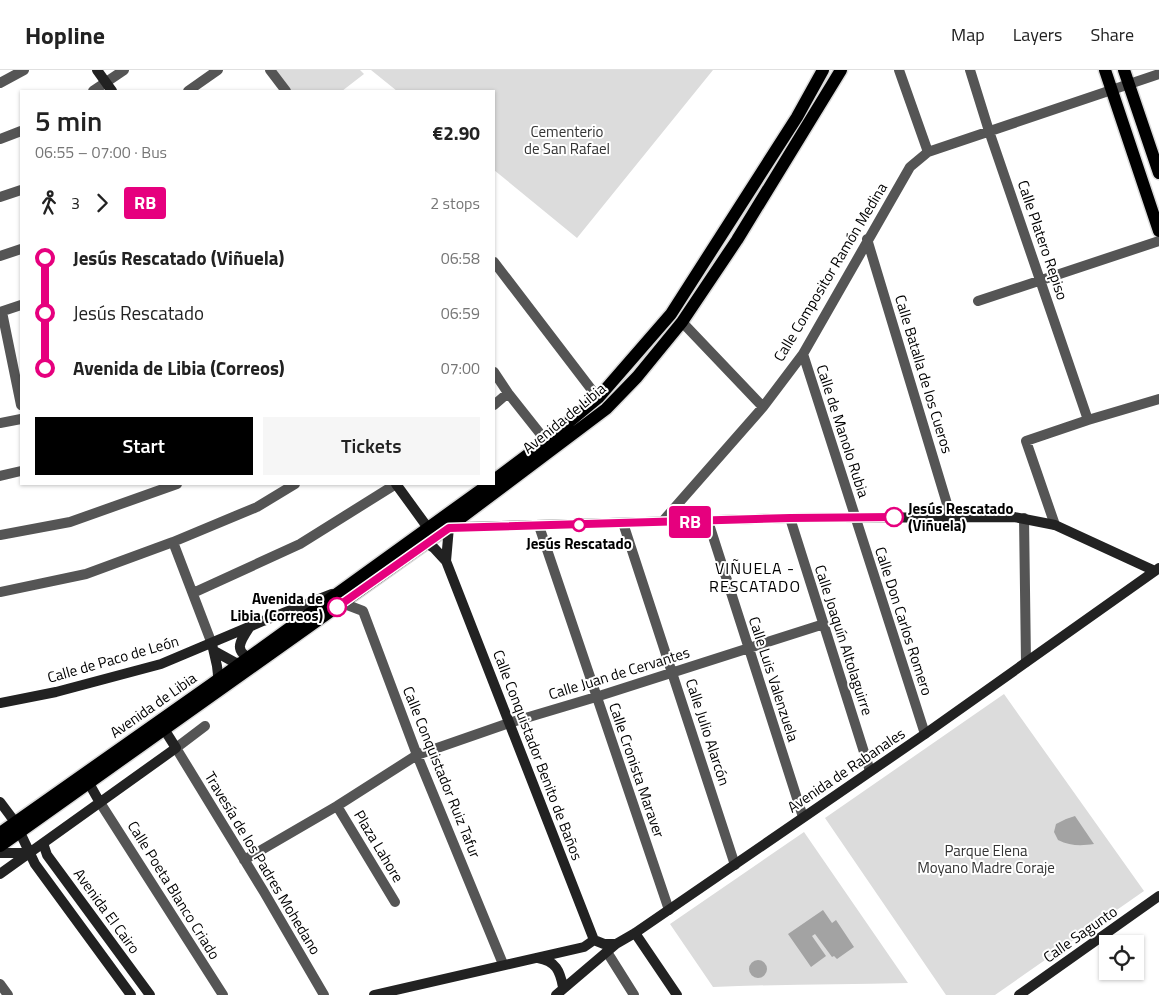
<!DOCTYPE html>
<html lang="en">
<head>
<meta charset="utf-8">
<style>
  :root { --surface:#fff; --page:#f6f6f6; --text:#222; --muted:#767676; --line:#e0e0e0; --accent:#000 }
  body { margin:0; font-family:"Titillium Web",sans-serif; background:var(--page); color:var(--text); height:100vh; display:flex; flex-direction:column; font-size:19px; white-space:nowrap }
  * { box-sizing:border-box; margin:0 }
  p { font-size:16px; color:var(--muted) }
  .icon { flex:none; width:28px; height:28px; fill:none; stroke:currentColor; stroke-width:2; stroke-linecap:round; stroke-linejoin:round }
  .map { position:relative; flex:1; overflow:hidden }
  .drawer { position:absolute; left:20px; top:20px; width:475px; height:395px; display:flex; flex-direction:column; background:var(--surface); border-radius:0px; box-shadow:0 1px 4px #0004 }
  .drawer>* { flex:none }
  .badge { padding:0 10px; border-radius:4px; font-size:18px; line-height:32px }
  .controls { position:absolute; left:1099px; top:865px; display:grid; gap:10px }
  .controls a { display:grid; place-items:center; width:45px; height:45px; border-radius:0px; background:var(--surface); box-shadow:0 1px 4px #0004; font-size:25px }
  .map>.badge { position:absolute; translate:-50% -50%; box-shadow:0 0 0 2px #fff }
  .legs { display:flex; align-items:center; gap:8px; height:55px; padding:0 15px; font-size:16px }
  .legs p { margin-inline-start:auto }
  .headline { display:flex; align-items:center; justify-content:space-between; height:85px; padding:0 15px }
  h1 { font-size:28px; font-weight:600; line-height:38px }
  .cta { display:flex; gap:10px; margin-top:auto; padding:10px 15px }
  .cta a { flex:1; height:58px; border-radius:0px; background:var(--accent); color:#fff; font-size:20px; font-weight:600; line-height:58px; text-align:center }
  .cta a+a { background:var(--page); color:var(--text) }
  ul { padding:0 15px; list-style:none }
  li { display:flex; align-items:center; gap:18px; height:55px; font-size:19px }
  li i { display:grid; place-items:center; width:8px; height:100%; margin:0 6px; background:currentColor }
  li i::after { content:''; width:12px; height:12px; margin:-6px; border:4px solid; border-radius:50%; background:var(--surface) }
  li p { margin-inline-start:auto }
  li:first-child i { background:linear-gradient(#0000 50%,currentColor 0) }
  li:last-child i { background:linear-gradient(currentColor 50%,#0000 0) }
  header { display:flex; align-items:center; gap:30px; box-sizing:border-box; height:70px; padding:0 25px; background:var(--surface); border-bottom:1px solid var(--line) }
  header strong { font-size:24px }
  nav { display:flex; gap:28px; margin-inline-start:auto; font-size:18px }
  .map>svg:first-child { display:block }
</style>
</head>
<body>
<header>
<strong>Hopline</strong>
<nav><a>Map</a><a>Layers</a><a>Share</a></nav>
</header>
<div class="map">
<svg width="1159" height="925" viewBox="0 0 1159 925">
  <rect width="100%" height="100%" fill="#fff"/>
  <path fill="#dcdcdc" d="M275 0H360L364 4 342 21H290Z
    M371 0H713L577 168 494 100V21H397Z
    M1004 624 1144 821 995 925H946L825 748Z
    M804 762 908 913C843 915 778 914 713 917L670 854Z"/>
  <path fill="#a3a3a3" d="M1075 746 1094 774C1081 776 1070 776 1058 770L1054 762 1056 754 1066 749Z
    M823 840 832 853 836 850 854 877 837 889 834 886 832 887 815 864 812 866 826 886 811 897 788 864Z
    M749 899a9 9 0 1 1 18 0a9 9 0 1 1-18 0Z"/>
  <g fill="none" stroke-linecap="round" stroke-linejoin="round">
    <g stroke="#dbdbdb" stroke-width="15">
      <path id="primary" d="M1105 0 1159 161
        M1124 0 1159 103
        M494 410 546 371 598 328 671 244 797 47 823 0
        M0 763 212 614 489 414
        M0 776 449 457 606 339 637 307 682 252 737 170 841 0"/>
    </g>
    <path stroke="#555" stroke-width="10" d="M270 0 286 21
      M899 0 928 82
      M970 0 989 61 1088 350
      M0 13 24 0
      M93 21 124 0
      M188 21 218 0
      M0 69 21 61
      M0 127 21 120
      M867 169 951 447
      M0 186 21 179
      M494 192 598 328
      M978 231 1159 171
      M0 242 21 235
      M2 242 21 335
      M682 252 763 337
      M803 284 925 664
      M494 302 508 323 546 371
      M494 335 508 323
      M0 353 21 349
      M0 406 21 401
      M790 448 870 701
      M1024 448 1026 592
      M708 451 803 747
      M662 452 763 337 803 284 910 97 928 82 1159 4
      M623 453 735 795
      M1055 455 1026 371 1088 350 1159 329
      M539 456 669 840
      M0 465 70 452 177 414
      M173 472 212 574
      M0 522 86 504 173 472 257 437 295 414
      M193 523 300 474 396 414
      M342 533 363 541 417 685 503 894
      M205 656 176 678 264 822 324 925
      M99 731 223 925
      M337 736 395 832
      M244 790 337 736 417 685 509 653 596 627 824 554
      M607 882 634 925
      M0 914 8 925"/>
    <path stroke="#222" stroke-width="10" d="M97 0 112 21
      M396 414 428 458 790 448 1014 447 1055 455 1155 501
      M422 470 434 478 446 491 594 870 604 874H616
      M446 491 449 457
      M249 558C239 573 233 582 254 590
      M212 574 217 596 219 614
      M214 581 234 592 245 595
      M0 633 56 622 161 594 263 551 332 524
      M86 708 99 731
      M0 732 15 752 35 794 131 925
      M43 773 47 785 150 925
      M0 783H29
      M0 804 176 678 164 659
      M635 863 677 925
      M538 888C556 891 560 901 563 917
      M374 925 584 877 594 870
      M556 925 616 874 635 863 925 664 1159 498
      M1019 925 1159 826"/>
    <use href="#primary" stroke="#000" stroke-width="12"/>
  </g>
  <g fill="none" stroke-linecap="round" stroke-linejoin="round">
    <g stroke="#fff" stroke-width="11">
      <path id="line-1" d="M337 537 449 458 790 448 894 447"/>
    </g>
    <use href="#line-1" stroke="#e6007e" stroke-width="8"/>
  </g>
  <g fill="#fff" stroke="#e6007e" stroke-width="2.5">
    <circle cx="894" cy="447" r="9"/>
    <circle cx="579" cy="455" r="6"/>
    <circle cx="337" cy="537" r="9"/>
  </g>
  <g text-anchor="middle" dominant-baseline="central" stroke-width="4" stroke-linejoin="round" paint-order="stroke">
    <g font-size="15" fill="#333" stroke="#fff">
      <text x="567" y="61">Cementerio<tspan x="567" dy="17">de San Rafael</tspan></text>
      <text x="986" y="780">Parque Elena<tspan x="986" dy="17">Moyano Madre Coraje</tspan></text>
    </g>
    <g font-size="15" fill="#000" stroke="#fff">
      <text transform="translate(1043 170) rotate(71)">Calle Platero Repiso</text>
      <text transform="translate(830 202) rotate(-59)">Calle Compositor Ramón Medina</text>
      <text transform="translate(924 304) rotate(73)">Calle Batalla de los Cueros</text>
      <text transform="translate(564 348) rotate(-39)">Avenida de Libia</text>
      <text transform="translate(843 361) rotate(72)">Calle de Manolo Rubia</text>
      <text transform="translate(904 551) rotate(72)">Calle Don Carlos Romero</text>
      <text transform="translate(844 570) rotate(72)">Calle Joaquín Altolaguirre</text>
      <text transform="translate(113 589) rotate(-16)">Calle de Paco de León</text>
      <text transform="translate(619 603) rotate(-17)">Calle Juan de Cervantes</text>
      <text transform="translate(774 609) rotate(72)">Calle Luis Valenzuela</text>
      <text transform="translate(153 635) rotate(-35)">Avenida de Libia</text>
      <text transform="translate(708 662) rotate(72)">Calle Julio Alarcón</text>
      <text transform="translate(538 685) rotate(69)">Calle Conquistador Benito de Baños</text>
      <text transform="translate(637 700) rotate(71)">Calle Cronista Maraver</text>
      <text transform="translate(846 700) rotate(-34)">Avenida de Rabanales</text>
      <text transform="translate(442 702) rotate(68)">Calle Conquistador Ruiz Tafur</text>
      <text transform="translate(379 776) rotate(59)">Plaza Lahore</text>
      <text transform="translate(263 793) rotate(59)">Travesía de los Padres Mohedano</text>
      <text transform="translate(174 820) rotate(58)">Calle Poeta Blanco Criado</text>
      <text transform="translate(107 841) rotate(54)">Avenida El Cairo</text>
      <text transform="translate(1080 864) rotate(-35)">Calle Sagunto</text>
    </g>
    <g font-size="15" font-weight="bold" fill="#000" stroke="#fff" text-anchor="start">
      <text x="908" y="438">Jesús Rescatado<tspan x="908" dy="17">(Viñuela)</tspan></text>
      <text x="579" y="473" text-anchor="middle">Jesús Rescatado</text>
      <text x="323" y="528" text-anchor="end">Avenida de<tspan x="323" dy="17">Libia (Correos)</tspan></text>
    </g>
    <g font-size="16" letter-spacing="1" fill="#000" stroke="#fff">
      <text x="755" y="498">VIÑUELA -<tspan x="755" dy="18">RESCATADO</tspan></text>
    </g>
  </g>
</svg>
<div class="controls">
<a><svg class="icon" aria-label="locate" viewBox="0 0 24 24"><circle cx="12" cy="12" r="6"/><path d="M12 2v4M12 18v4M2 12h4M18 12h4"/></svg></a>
</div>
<b class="badge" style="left:690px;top:452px;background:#e6007e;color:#fff">RB</b>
<section class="drawer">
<div class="headline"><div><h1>5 min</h1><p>06:55 – 07:00 · Bus</p></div><b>€2.90</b></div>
<div class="legs"><svg class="icon" aria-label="walk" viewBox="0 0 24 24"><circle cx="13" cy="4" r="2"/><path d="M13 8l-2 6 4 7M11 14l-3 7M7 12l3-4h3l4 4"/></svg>3<svg class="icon" aria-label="forward" viewBox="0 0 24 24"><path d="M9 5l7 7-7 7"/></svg><b class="badge" style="background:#e6007e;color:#fff">RB</b><p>2 stops</p></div>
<ul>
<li><i style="color:#e6007e"></i><b>Jesús Rescatado (Viñuela)</b><p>06:58</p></li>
<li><i style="color:#e6007e"></i><span>Jesús Rescatado</span><p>06:59</p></li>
<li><i style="color:#e6007e"></i><b>Avenida de Libia (Correos)</b><p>07:00</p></li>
</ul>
<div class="cta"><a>Start</a><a>Tickets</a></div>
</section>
</div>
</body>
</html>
